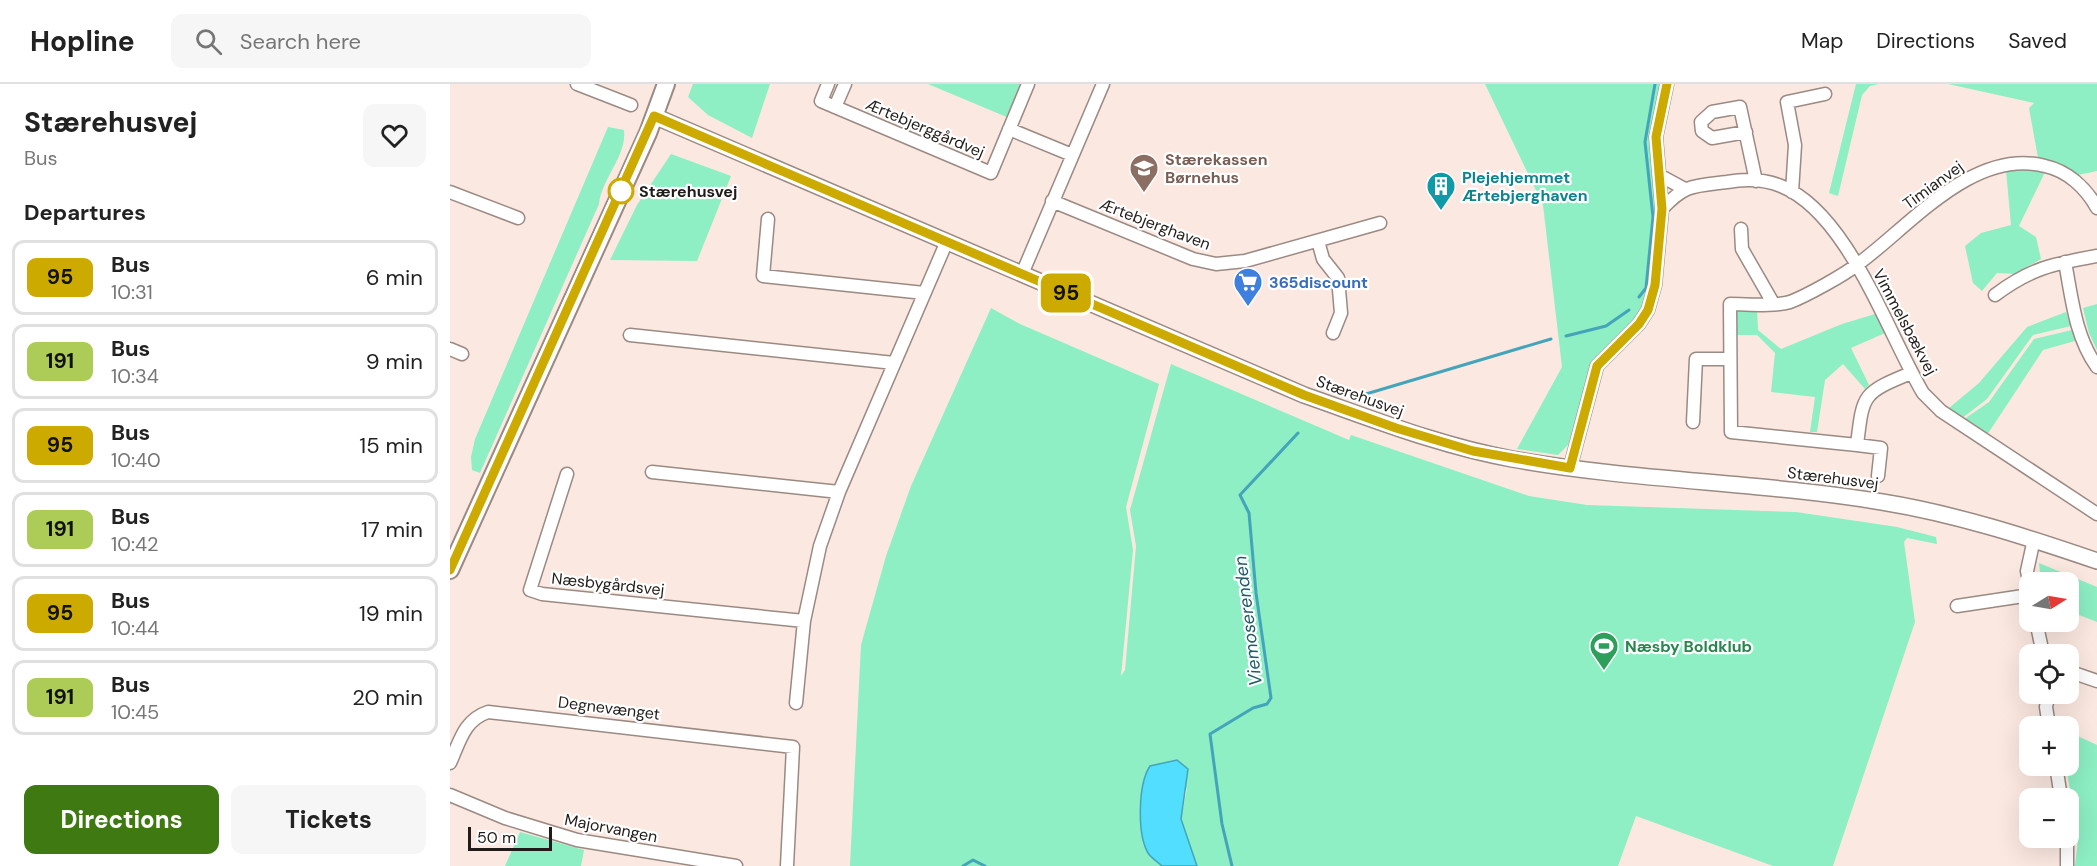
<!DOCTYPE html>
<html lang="en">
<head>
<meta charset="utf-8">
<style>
  :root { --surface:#fff; --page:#f6f6f6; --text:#222; --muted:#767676; --line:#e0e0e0; --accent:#3e7911 }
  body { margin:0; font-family:"DM Sans",sans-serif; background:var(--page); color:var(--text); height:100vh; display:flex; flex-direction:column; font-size:22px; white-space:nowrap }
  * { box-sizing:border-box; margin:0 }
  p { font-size:20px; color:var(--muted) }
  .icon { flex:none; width:33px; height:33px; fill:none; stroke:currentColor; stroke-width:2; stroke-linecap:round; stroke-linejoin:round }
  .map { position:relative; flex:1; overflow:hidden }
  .panel { display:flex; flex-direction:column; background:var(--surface); width:450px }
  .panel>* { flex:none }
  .badge { padding:0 12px; border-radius:9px; font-size:21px; line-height:39px }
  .needle { width:39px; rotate:79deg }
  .controls { position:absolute; left:1569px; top:488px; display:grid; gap:12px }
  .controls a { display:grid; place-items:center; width:60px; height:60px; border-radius:12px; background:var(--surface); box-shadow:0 6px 24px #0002; font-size:30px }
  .scale { position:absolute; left:18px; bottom:15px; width:84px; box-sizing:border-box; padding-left:6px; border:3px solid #211b19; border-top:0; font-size:16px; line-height:21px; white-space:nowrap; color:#211b19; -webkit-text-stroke:4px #fff; paint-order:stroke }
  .map>.badge { position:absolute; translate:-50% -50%; box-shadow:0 0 0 3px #fff }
  h2 { padding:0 24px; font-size:22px; line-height:54px }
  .round { display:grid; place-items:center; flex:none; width:63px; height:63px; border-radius:12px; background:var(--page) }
  .head { display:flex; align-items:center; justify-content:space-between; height:102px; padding:0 24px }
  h1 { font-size:28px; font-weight:800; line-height:45px }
  .cta { display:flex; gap:12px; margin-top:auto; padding:12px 24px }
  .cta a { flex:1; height:69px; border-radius:12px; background:var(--accent); color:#fff; font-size:24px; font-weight:800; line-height:69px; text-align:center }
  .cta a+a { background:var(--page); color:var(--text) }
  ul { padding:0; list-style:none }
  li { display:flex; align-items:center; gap:18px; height:75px; margin:0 12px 9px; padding:0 12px; border:3px solid var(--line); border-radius:12px }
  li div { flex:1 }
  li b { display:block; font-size:22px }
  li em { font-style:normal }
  li .badge { min-width:66px; font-weight:700; text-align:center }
  header { display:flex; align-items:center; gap:36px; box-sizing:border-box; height:84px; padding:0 30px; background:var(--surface); border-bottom:2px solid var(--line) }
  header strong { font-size:28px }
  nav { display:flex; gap:33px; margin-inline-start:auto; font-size:21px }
  .search { width:420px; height:54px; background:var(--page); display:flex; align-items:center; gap:15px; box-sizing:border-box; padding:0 21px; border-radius:12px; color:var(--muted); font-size:22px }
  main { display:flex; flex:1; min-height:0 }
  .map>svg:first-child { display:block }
</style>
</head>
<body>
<header>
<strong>Hopline</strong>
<div class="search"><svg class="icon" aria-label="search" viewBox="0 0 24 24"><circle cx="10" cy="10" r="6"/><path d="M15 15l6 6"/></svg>Search here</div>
<nav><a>Map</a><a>Directions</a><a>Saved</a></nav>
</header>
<main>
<section class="panel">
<div class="head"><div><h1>Stærehusvej</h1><p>Bus</p></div><a class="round"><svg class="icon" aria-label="heart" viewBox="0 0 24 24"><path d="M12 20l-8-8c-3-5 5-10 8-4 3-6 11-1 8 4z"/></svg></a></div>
<h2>Departures</h2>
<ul>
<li><span class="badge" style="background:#ca0;color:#111">95</span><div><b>Bus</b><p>10:31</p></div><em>6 min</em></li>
<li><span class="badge" style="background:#adcb57;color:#111">191</span><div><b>Bus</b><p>10:34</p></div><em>9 min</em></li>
<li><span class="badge" style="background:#ca0;color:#111">95</span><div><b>Bus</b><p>10:40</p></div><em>15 min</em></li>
<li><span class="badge" style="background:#adcb57;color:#111">191</span><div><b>Bus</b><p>10:42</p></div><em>17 min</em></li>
<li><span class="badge" style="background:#ca0;color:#111">95</span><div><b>Bus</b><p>10:44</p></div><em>19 min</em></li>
<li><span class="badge" style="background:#adcb57;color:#111">191</span><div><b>Bus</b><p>10:45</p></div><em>20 min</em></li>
</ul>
<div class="cta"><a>Directions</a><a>Tickets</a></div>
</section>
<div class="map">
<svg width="1647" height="782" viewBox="0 0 1647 782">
  <rect width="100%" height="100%" fill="#fbe8e1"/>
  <path fill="#8defc3" d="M243 0H320L302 54 258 31 238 13Z
    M478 0H573L559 34Z
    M1035 0H1213L1205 23 1200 57 1208 130 1205 183 1192 224 1184 239 1158 262 1146 276 1118 361 1108 371 1067 365 1112 283 1093 121Z
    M1406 0H1429L1420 2 1412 11 1388 112 1379 109Z
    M1498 0H1647V87L1628 91 1614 82 1588 74 1579 24 1584 19Z
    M158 43 174 46C177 72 152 94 149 120L30 389 22 386 21 373 25 355Z
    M221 70 281 92 247 177 160 176 187 121Z
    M1569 83 1595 88 1569 142 1586 153 1591 175 1565 190 1547 189 1532 207 1523 199 1515 162 1531 149 1561 141 1556 86Z
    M1647 220V266L1639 249 1633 224Z
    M541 224 570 240 709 300 676 423 683 466 671 592 675 586 686 462 680 426 721 280 899 356 901 351 1079 412 1137 421 1346 428 1447 443 1486 453 1487 460 1457 454 1454 458 1465 538 1383 782H1323L1186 732 1168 782H747L731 735 737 704 698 769 712 782H400L411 561 436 472 461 402Z
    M1292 224 1307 225 1308 246 1331 265 1392 240 1425 230 1435 249 1401 264 1419 301 1415 305 1393 280 1375 296 1367 348H1360L1365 313 1321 308 1325 269 1307 251H1286V228Z
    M1616 228 1621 242 1583 251 1537 315 1511 335 1499 324 1529 299 1577 243Z
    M1622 246 1625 257 1593 266 1537 351 1513 336 1539 318 1584 255Z
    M1589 479 1647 503V538L1619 527 1618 498H1591Z
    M1619 648 1647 661V782H1625L1628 756 1616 681H1618Z
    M70 748 134 766 131 782H55Z"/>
  <path fill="#52dfff" stroke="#43a4ba" stroke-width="1.5" d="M727 676 738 685 731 735 747 782H712C708 778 701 774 698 769 687 750 688 700 700 682Z"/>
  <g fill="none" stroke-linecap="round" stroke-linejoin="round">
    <path stroke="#43a4ba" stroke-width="3" d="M1189 213 1196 204 1203 133 1195 58 1205 0
      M1116 252 1156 242 1179 226
      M916 310 1101 255
      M513 782 523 776 535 782
      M782 782 772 740 760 650 803 624 817 620 821 614 806 509 799 429 790 411 848 349"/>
    <g stroke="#9a8a83" stroke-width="15">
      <path id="minor" d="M127 0 181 21
        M378 0 371 17 541 89 578 0
        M385 23 395 0
        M559 45 622 71
        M1296 48 1262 54 1252 47 1251 38 1262 28 1290 23 1306 97
        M1209 91 1233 104
        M0 108 68 134
        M1342 108 1345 61 1337 18 1375 10
        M602 117 743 175 766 180 795 177 930 139
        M1212 125C1235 100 1244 102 1277 98 1294 95 1314 95 1331 102 1398 129 1437 248 1473 309L1491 327 1647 430
        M318 135 313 192 474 209
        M1291 145 1292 165 1323 219
        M868 157 873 175 888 194 891 229 883 249
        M1615 178C1622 215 1625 252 1647 283
        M572 190 653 0
        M1545 211C1581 184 1603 180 1647 172
        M180 251 444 279
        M0 265 12 270
        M1461 289C1412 309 1413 310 1407 361L1281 348 1280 220C1298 220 1323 223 1340 218 1356 212 1394 191 1408 180 1460 142 1524 63 1595 82 1618 87 1636 104 1647 124
        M1243 338 1246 275H1279
        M1407 361 1431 364 1428 392
        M1120 384 1147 282 1189 240 1198 226 1205 201 1212 125 1206 53 1217 0
        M202 388 389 408
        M117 390 80 506 92 510 354 537
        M1580 502 1577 487 1584 455
        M1507 522 1580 511
        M1586 537 1593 570
        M1618 587 1647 597
        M346 619 354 537 370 462 389 408 497 157
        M1599 642 1596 623 1599 609
        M0 679C10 657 14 636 38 628L343 663 337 782
        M1606 681 1611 714
        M0 711 55 734 127 756 286 782
        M1617 782V753"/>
    </g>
    <g stroke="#9a8a83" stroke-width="18">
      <path id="tertiary" d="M204 32 854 311C923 335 990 362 1062 375 1185 397 1310 398 1432 418 1506 430 1577 453 1647 477"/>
    </g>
    <g stroke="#9a8a83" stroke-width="20">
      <path id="secondary" d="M0 486 198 49 216 0"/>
    </g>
    <use href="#minor" stroke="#fff" stroke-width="12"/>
    <use href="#tertiary" stroke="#fff" stroke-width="15"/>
    <use href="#secondary" stroke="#fff" stroke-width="16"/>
  </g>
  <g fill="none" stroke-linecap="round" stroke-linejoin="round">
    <g stroke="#fff" stroke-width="14">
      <path id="line" d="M0 486 204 32 854 311 946 344 1023 367 1120 384 1147 282 1189 240 1198 226 1205 201 1212 125 1206 53 1217 0"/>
    </g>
    <use href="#line" stroke="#ca0" stroke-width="9"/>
  </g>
  <defs>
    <g id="school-pin" transform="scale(1.5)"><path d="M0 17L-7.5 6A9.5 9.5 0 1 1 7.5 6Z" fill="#8d6e63" stroke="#fff"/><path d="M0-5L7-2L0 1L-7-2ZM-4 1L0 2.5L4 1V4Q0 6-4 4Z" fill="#fff"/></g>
    <g id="building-pin" transform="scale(1.5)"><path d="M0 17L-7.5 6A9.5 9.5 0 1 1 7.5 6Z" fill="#0f9aa8" stroke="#fff"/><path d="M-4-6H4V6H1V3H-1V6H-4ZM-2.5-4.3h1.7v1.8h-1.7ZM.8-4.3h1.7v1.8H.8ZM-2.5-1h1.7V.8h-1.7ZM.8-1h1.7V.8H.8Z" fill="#fff"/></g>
    <g id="supermarket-pin" transform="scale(1.5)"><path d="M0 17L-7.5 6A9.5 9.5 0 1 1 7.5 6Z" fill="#3f7fe0" stroke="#fff"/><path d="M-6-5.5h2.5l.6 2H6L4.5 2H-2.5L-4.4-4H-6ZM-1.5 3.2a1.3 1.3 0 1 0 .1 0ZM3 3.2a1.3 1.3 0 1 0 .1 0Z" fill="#fff"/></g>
    <g id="stadium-pin" transform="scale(1.5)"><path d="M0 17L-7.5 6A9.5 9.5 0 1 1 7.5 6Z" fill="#2e9e5b" stroke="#fff"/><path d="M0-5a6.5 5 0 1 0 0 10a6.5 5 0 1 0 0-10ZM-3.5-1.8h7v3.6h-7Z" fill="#fff"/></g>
  </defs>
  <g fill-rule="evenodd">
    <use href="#school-pin" x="694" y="84"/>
    <use href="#building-pin" x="991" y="102"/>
    <use href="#supermarket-pin" x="798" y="198"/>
    <use href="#stadium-pin" x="1154" y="562"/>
  </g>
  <circle fill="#fff" stroke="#ca0" stroke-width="3" cx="171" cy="107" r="12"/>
  <g text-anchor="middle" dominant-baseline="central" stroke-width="4.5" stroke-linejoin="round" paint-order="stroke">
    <g font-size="16" fill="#211b19" stroke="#fff">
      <text transform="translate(475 44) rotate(23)">Ærtebjerggårdvej</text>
      <text transform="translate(1483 101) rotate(-36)">Timianvej</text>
      <text transform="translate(705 140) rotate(21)">Ærtebjerghaven</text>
      <text transform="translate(1455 238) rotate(62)">Vimmelsbækvej</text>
      <text transform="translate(910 312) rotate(20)">Stærehusvej</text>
      <text transform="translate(1383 394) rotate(7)">Stærehusvej</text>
      <text transform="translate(158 500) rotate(6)">Næsbygårdsvej</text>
      <text transform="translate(159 624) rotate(7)">Degnevænget</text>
      <text transform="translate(161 744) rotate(11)">Majorvangen</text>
    </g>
    <g font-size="16" font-weight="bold" fill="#785e54" stroke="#fff" text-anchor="start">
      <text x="715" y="75">Stærekassen<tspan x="715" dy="18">Børnehus</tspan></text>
    </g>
    <g font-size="16" font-weight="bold" fill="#0d838f" stroke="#fff" text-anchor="start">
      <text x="1012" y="93">Plejehjemmet<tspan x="1012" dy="18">Ærtebjerghaven</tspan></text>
    </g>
    <g font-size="16" font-weight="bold" fill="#211b19" stroke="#fff" text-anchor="start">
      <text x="189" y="107">Stærehusvej</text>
    </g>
    <g font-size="16" font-weight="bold" fill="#366cbe" stroke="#fff" text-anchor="start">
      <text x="819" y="198">365discount</text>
    </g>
    <g font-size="16" font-weight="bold" fill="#27864d" stroke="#fff" text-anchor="start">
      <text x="1175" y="562">Næsby Boldklub</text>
    </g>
    <g font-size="18" font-style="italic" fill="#215b68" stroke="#fff">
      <text transform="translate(798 537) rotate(-97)">Viemoserenden</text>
    </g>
  </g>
</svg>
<div class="controls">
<a><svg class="needle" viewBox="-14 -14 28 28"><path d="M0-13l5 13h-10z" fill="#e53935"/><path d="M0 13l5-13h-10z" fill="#767676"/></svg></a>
<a><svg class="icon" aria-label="locate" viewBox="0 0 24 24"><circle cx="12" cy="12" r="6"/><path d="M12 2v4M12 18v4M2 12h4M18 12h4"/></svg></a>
<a>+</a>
<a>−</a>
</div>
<div class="scale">50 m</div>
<b class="badge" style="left:616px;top:209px;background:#ca0;color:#111">95</b>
</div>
</main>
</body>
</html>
